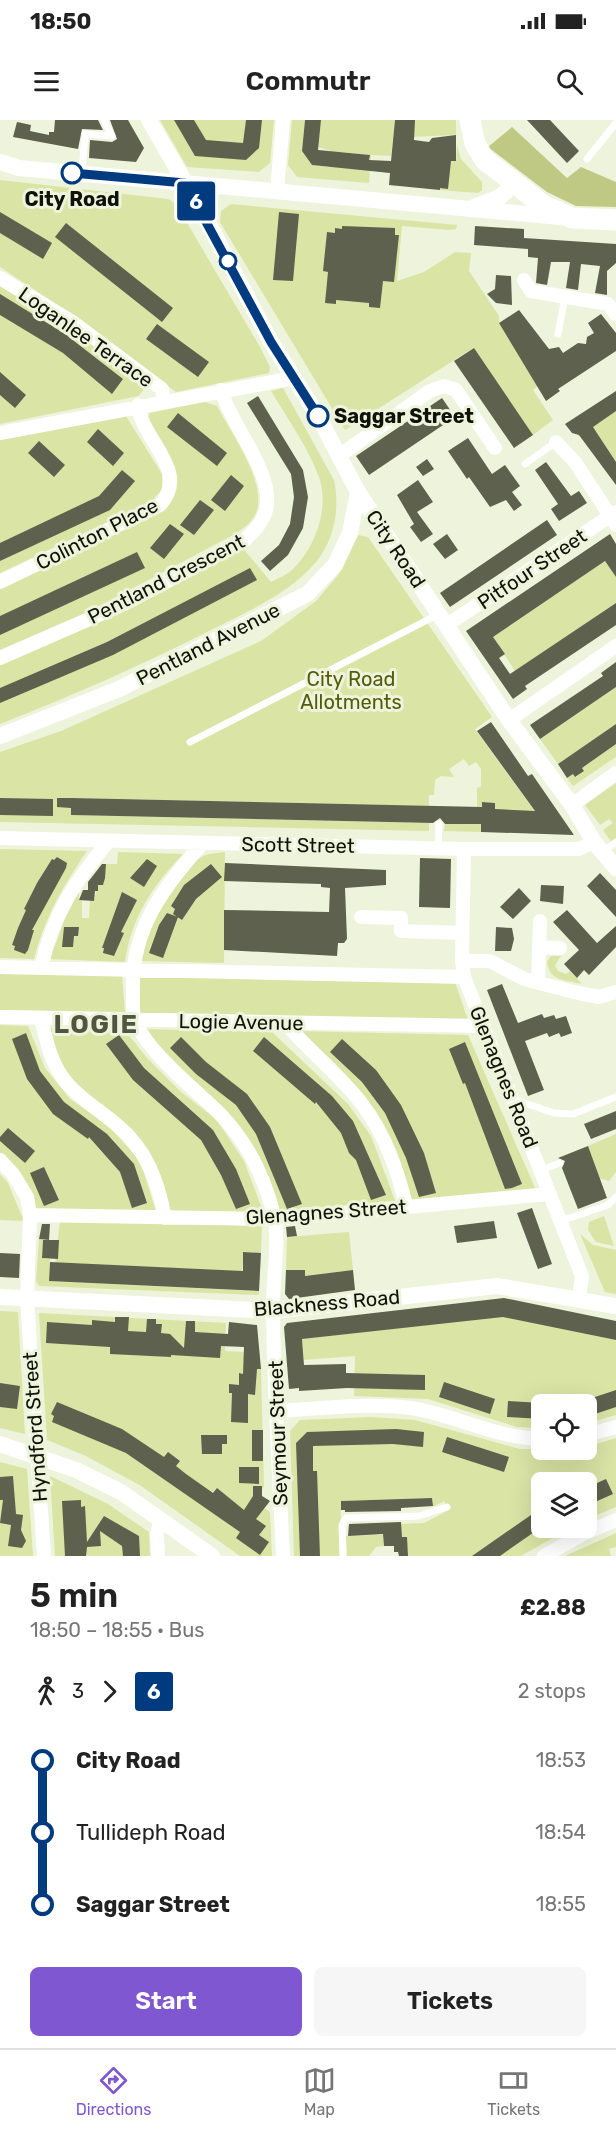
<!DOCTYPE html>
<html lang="en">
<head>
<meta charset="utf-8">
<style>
  :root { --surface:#fff; --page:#f6f6f6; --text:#222; --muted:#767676; --line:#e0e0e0; --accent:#7f57d0 }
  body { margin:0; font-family:Rubik,sans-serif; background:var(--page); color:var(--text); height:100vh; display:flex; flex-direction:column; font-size:22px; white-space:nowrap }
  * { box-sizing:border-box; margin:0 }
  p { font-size:20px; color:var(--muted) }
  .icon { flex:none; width:33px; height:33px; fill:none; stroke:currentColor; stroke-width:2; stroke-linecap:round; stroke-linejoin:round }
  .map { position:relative; height:1436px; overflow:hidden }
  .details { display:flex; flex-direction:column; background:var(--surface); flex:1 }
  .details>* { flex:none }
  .badge { padding:0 12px; border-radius:4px; font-size:21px; line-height:39px }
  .tools { position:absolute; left:531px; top:1274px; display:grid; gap:12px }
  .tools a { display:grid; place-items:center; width:66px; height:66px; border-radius:9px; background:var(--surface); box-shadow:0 6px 24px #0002; font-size:30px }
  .map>.badge { position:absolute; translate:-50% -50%; box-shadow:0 0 0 3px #fff }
  .legs { display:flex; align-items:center; gap:9px; height:66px; padding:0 30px; font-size:20px }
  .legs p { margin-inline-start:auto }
  .summary { display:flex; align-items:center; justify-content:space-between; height:102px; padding:0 30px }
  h1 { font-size:33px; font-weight:600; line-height:45px }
  .action { display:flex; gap:12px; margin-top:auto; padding:12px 30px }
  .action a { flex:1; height:69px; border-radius:9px; background:var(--accent); color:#fff; font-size:24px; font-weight:600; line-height:69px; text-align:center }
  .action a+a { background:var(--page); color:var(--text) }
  ul { padding:0 30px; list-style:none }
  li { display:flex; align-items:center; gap:21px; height:72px; font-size:22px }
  li i { display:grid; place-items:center; width:9px; height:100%; margin:0 8px; background:currentColor }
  li i::after { content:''; width:15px; height:15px; margin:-8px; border:4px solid; border-radius:50%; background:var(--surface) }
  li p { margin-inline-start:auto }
  li:first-child i { background:linear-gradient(#0000 50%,currentColor 0) }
  li:last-child i { background:linear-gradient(currentColor 50%,#0000 0) }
  .status { display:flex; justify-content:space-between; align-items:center; height:42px; padding:0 30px; background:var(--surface); direction:ltr }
  .status svg { height:16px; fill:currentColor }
  header { display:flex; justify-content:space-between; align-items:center; height:78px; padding:0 30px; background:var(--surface); font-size:27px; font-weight:600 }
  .tab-bar { display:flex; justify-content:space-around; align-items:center; height:84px; border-top:2px solid var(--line); background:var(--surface); font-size:16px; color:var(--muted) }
  .tab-bar a { display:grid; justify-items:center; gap:3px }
  .tab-bar .active { color:var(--accent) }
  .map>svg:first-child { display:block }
</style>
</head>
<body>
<div class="status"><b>18:50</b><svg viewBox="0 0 49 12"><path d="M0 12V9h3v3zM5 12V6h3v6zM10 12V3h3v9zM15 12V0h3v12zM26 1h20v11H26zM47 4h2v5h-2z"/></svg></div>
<header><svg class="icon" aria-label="menu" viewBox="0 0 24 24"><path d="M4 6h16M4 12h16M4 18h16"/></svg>Commutr<svg class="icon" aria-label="search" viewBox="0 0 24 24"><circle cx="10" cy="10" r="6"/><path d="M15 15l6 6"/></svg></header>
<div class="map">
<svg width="616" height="1436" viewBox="0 0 616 1436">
  <rect width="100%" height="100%" fill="#eef3db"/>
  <path fill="#dae4a5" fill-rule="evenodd" d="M160 0H274L270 43 259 52 187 47Z
    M292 0H305L302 31 312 45 329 47 331 31 318 27 321 0H395L391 36 371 35 369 63 297 57 288 45ZM340 32 369 35H370L338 47Z
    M415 0H456V15L411 17Z
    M457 25 461 39 482 62V70L478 73 440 70 451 41H456Z
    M0 60 168 79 176 84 260 227 270 247 269 253 176 272 77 198 0 147Z
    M231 84 457 105 456 109 449 110 402 106 397 161 424 152 455 132 471 133 469 151 499 196V203L539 265 533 270 553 300 533 315 473 228 345 310 220 102 221 91Z
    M0 165 71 208 143 263V271L138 276 0 304Z
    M283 268 334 360C340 387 335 419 316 442 290 473 249 491 213 509 144 544 72 576 0 604V543L241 426 271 462C277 459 286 455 291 451 315 429 330 388 319 357 308 327 287 298 271 271Z
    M204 282 217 286C231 313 268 363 256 393 252 402 245 407 237 413L88 492 0 530V467L173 375 146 302 150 293Z
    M616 291V342L596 311 583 320 578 315Z
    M126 296 162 354V369L152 381 0 453V320Z
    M358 415 368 417 492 597 475 609 541 700 495 689V683L482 682 481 712 444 711 445 704H477V668L481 667V649L476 642 469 646 464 639 449 649 454 657 441 656 435 660 434 675H429V686L72 678V695L429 703V711L0 702V632L61 611 261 521 316 481 339 454Z
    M605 441 616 457V483L515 551 493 517Z
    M616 567V604L558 644 540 619Z
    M616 624V637L573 666 567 658 573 654 576 657 584 651 582 648Z
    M616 663V719L612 723 603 710 613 703 609 699 600 705 585 685Z
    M0 729 87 731C62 768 46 795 34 839L0 838Z
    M118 732 183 734C153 765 131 798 125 842L48 839 51 825 56 823 68 789 79 770V780H82V798H89L90 780H94L98 765H103L106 744H117Z
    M225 732 224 843 140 841C148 807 169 749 206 735 212 733 219 733 225 732Z
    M551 836H561L555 845 558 851 566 854 570 851 582 864C565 860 549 861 547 842Z
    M0 852 122 855 125 892 0 890Z
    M137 856 455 862 468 900 140 893Z
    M0 905 28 906 45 948 70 979 107 1004 140 1041 156 1091 36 1089 19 1053 0 1033Z
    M48 908H123L147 938 181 972 216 999 244 1041 264 1094 168 1092 161 1061 70 961 53 934Z
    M144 909 272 912 348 984 371 1016 396 1083 278 1093 247 1018 225 989 163 933Z
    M298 911 468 915 536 1070 412 1082 400 1042Z
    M616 1014V1052L609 1061 599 1058 588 1026Z
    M0 1054 8 1063 24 1101 0 1100Z
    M604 1096 614 1126 596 1122 588 1110 589 1102Z
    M60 1101 262 1106 261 1133 244 1132 242 1154 238 1151 70 1143 55 1144Z
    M349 1112 353 1150 305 1156V1150H286L287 1117Z
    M580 1114 593 1125 616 1130V1174L605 1172Z
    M39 1119 43 1120 42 1138 50 1139 49 1161 257 1171 259 1169V1175L39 1166 36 1161Z
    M0 1191 18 1192 25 1314 0 1308Z
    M39 1193 226 1203 225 1231 244 1232V1248L261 1249 264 1366 256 1382 270 1392 272 1436H240L141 1366 86 1336 47 1320Z
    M504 1196 616 1220V1295L587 1303 586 1284H542L541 1308 517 1307 428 1279 354 1276 355 1236 304 1240 302 1219Z
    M371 1297 415 1300 520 1329H586L587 1327 616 1318V1387L587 1399 586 1362H542V1407H572L521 1436H408L406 1417H383L384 1426 376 1427 369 1436H347L346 1416 401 1414V1404L424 1403 449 1390 444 1381 433 1387 432 1378 341 1381 340 1436H294L290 1311 300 1300Z
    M0 1342 27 1349 33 1436H0Z
    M50 1356 108 1384 149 1412 150 1436H55Z
    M616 1413V1427L609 1429 611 1436H565Z"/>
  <path fill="#bfc983" d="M512 7 567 58 581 47 616 62V87L576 86 547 72 488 27Z"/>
  <path fill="#5e614d" d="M55 0H98L103 10 82 9 78 29 13 17 17 2 31 5 30 11 49 15V12H54Z
    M110 0H128L144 28 136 42 89 38 90 20 112 22 117 19Z
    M174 0H194L206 20 243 23 246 0H262L259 28 246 40 195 36Z
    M305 0H321L318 30 370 35 369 40 391 41 395 0H415L414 20 429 22 432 18 456 15V41H451L448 69 440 68V70L389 65 390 53 312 45 302 31Z
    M527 0H550L579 31 567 43Z
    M0 92 52 123 43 139 0 113Z
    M279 92 299 94 293 161 273 160Z
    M66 103 173 188 162 202 55 117Z
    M342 106 395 108V115H399L394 162 383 161 380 188 369 187V183L336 180V184L325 183 328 152 323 151 327 112 335 113V108L342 109Z
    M475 106 524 109V118L616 124V143L607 151V175L595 173 600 146 581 144 578 170 566 168 570 142H551L547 165 536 163 538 138 528 137V129L474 125Z
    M496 155 511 156 512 185 496 183 487 174 495 169Z
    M0 174 65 214 123 259 112 274 63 233 0 195Z
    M519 190 549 229 559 227 563 233 578 223 586 224 587 217 594 213 588 203 601 194 616 213V231L558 269 560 271 546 281 499 203Z
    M157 204 209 242 198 257 146 219Z
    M474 228 533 315 514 328 454 241Z
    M0 252 26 275 15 288 0 275Z
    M616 271V291L593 307 616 342V365L579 315 572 313 565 304Z
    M258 276 303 350 308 377 303 408 288 435 270 451 261 441 279 425 290 404 294 377 291 354 247 283Z
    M442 278 455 297 369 355 356 336Z
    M178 293 227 333 217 346 167 307Z
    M98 309 124 333 113 346 87 322Z
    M468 318 492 354 505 345 520 366 512 372 522 385 514 391 506 380 490 387 469 357 467 359 448 331Z
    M39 321 65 345 54 357 28 333Z
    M427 339 434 349 423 356 416 347Z
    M546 342 571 376 579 371 587 383 559 401 551 389 558 384 535 350Z
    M122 350 135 361 110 390 0 441V423L99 376Z
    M231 355 244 366 225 391 211 380Z
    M418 360 433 382 417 392 433 414 421 422 410 407 414 404 397 375Z
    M200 380 214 390 194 415 180 405Z
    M547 400 557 415 450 487 440 473Z
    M170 404 184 414 164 439 150 428Z
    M447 414 458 430 445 439 433 424Z
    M610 414 616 424V457L605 441 493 517 505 534 499 538 510 554 616 483V505L525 566 527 569 513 579 466 511Z
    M137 432 145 448 0 515V496Z
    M250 448 257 460 113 535 0 583V568L107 522Z
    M616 542V567L540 619 530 605 603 556 601 553Z
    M491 602 528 656 532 654 574 715 481 712V704H445L440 698 433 703 71 695V688L57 687V678H72L482 687V682L495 683V689L535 691 477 611Z
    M616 604V624L582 648 584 651 575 657 573 654 567 658 558 644Z
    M0 678 53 679V696L0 695Z
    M57 737 67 743 66 748 32 810H34L28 830 25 834 14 830 15 826 12 825 18 808 26 790 24 789 37 763 52 739 54 740Z
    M420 738 451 739 450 788 419 787Z
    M147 739 157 746 144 767 130 758Z
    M225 743 386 750V765L345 768 347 819 344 823H338L337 836 224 830V790L329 792 330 768 321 767V764L224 761Z
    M102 744H106L105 758 103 765H98V771H95L94 781 79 780 83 770H88V762Z
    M211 744 222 757 196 779 182 800 173 794 175 789 171 786 184 765Z
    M600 753 616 770V797L587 766Z
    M541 765 564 766 563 784 540 781Z
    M519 768 531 781 513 799 500 787Z
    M122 772 137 780 121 812 124 813 114 836 103 833 104 828H102Z
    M567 790 597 823 616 806V827L589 855 584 850 577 858 564 844 579 830 553 802Z
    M167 793 178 797 163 838 149 833 159 805Z
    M64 807H79L78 816H74L73 827H62Z
    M496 807 512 808 514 819 511 831H495Z
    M502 864 518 903 542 894 544 898 554 895 556 899 566 896 572 913 561 917 559 913 549 917 547 913 525 921 544 970 528 976 487 870Z
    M26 913 40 951 64 982 107 1014 134 1044 147 1083 132 1088 120 1052 89 1017 88 1019 53 994 27 959 12 919Z
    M119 915 144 948 213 1010 236 1049 250 1084 236 1089 221 1055 201 1020 133 960 106 924Z
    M181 917 206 942 247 974 270 1007 302 1084 287 1089 256 1014 236 985 196 954 170 928Z
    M264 917 332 976 353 1001 386 1075 371 1080 356 1040 349 1033 341 1013 316 982 315 984 253 931Z
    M342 919 376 950 401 985 424 1033 436 1073 419 1077 406 1038 385 993 362 962 330 932Z
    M465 922 522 1064 512 1068 505 1069 465 963 463 964 449 929Z
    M616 991V1009L591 1019 584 1004Z
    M8 1008 35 1031 25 1043 0 1021V1017Z
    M588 1026 607 1078 578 1089 562 1048 565 1041 558 1038Z
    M44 1047 59 1080 44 1086 30 1053Z
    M532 1088 552 1144 538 1149 517 1093Z
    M494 1101 497 1118 457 1123 454 1106Z
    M42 1104H50L49 1120 39 1119Z
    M295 1106 297 1116 287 1117 286 1107Z
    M43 1120H59L58 1139 42 1138Z
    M243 1132 261 1133 259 1171 49 1161 50 1142 243 1151Z
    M0 1133 20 1134 19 1158 0 1157Z
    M286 1150H305V1156L353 1150 355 1170 289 1179 285 1174Z
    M504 1178 616 1201V1220L503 1197 302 1219 304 1245 346 1244V1253L425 1255V1270L347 1268 299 1271V1268L289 1269 284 1207 287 1203Z
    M115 1197H129L128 1211 146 1212 147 1199H156V1204H162L161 1213 170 1214 184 1228 186 1201H195V1212L228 1214 229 1202 257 1205 261 1249H257L255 1275 248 1274V1303L231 1302 232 1273H229V1264L239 1265V1253L243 1254 244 1227 221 1226 220 1238 171 1235V1237L110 1234V1227L46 1223 47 1202 92 1205V1200L115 1202Z
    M444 1262 495 1279 490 1294 439 1277Z
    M0 1263 20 1266 17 1289 0 1287Z
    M616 1270V1287L586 1297V1280Z
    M508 1281 542 1283V1299L507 1297Z
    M57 1282 122 1309 164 1337 168 1332 180 1341 176 1346 186 1354 213 1373 217 1368 244 1390 253 1376V1366H262V1376L270 1381 256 1399 266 1406 259 1415 269 1422 260 1435 236 1418 240 1412 126 1333 52 1302 54 1296 51 1294Z
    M396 1309 424 1312 423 1327 393 1324 313 1326V1351H317L320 1436H300L296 1323 307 1312Z
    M252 1310H263V1341H252Z
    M201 1315H227V1324H222V1334H202Z
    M447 1317 509 1337 504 1352 442 1332Z
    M239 1347H259V1364L239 1363Z
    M13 1356 16 1394 23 1395 21 1410 26 1421 22 1428 8 1426 11 1405 0 1403 3 1380H0V1357Z
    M606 1359 613 1374 586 1386V1368Z
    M432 1378 433 1386 401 1388V1391L345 1392V1390H341V1381Z
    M81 1380V1387L85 1386 87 1422 104 1396 139 1416 140 1436H123L122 1426 100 1411 101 1426 87 1427 86 1436H65L62 1381Z
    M531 1395 540 1408 507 1431 500 1436H472Z
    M401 1402 402 1417H407L408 1436H399L398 1432H394V1426H384L383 1414 348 1416 349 1404Z"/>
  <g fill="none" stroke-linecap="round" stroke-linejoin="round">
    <path stroke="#fff" stroke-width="7" d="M587 39 616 3
      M82 52 85 14 112 16 104 0
      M558 214 565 177
      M525 344 556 322
      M190 622 437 495
      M438 728 439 704
      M604 731 616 722
      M513 979 554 993 573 994 616 977
      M541 1050 560 1043
      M561 1101 608 1085 616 1077
      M343 1436 342 1405 346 1398 419 1396 447 1387"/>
    <path stroke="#fff" stroke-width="14" d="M277 71 283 0
      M0 158 74 203 162 269 164 281
      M524 160 531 171 608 184 616 195
      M0 313 294 258
      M556 322 575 342 616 405
      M339 336 430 271 444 266 456 270 495 328
      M0 462 160 385C191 351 142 321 138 285
      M447 505 616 392
      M0 538 126 483 245 420C254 411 263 402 266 390 275 353 231 306 221 270
      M509 600 616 526
      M572 685 616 653
      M0 718 464 729H579L594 722
      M203 723C163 767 130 811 133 873 133 881 132 893 135 900 146 931 196 970 220 994 247 1022 265 1058 274 1096 280 1121 272 1165 273 1192 274 1273 279 1355 283 1436
      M464 729 462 841 464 857 582 1156 579 1178
      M361 797 401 798V811L462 813
      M539 827 560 828
      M462 841H490L524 859 578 873 599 877 616 872
      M0 847 464 857
      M41 848C53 795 74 762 109 721
      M538 863 540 801
      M0 897 482 906
      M41 898C46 920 51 944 66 962 80 979 101 991 118 1006 147 1030 158 1062 165 1098
      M285 903C309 931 339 954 362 984 385 1014 397 1049 406 1085
      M0 1040 13 1054 27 1077 30 1095 27 1178 44 1436
      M30 1095 275 1099 550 1074
      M277 1291C321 1289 367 1282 411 1288 456 1295 495 1318 542 1319
      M586 1315 616 1307
      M158 1436 157 1414 161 1399
      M544 1436 583 1414 616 1400"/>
    <path stroke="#fff" stroke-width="16" d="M149 0 204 95 271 222 318 296 358 372 509 600 572 685 594 722 616 748
      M0 42 19 48 560 97
      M474 87 500 77 515 63
      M0 616 119 569 307 474 335 445 350 413 358 372
      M0 1177 273 1191 497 1166 616 1186
      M0 1324 76 1350 121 1372 212 1436"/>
    <path stroke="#fff" stroke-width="21" d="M470 0 475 24 485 40 543 85 572 98 616 100"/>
  </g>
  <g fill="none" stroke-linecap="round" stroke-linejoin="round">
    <g stroke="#fff" stroke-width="14">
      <path id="line-1" d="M72 53 185 63 271 222 318 296"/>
    </g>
    <use href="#line-1" stroke="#003b80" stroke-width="9"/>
  </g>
  <g fill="#fff" stroke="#003b80" stroke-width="3">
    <circle cx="72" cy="53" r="10"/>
    <circle cx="228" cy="141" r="8"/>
    <circle cx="318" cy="296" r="10"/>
  </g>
  <g text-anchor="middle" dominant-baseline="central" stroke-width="6" stroke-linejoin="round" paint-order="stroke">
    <g font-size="20" font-weight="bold" fill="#101109" stroke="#eef3db">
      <text x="72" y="79">City Road</text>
      <text x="334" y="296" text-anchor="start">Saggar Street</text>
    </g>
    <g font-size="20" fill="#101109" stroke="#eef3db">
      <text transform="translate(86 217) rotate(35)">Loganlee Terrace</text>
      <text transform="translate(97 414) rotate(-27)">Colinton Place</text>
      <text transform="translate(396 429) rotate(56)">City Road</text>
      <text transform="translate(532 449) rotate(-34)">Pitfour Street</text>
      <text transform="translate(166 459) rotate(-27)">Pentland Crescent</text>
      <text transform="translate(208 524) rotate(-27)">Pentland Avenue</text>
      <text transform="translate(298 725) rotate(1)">Scott Street</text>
      <text transform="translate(241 902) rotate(1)">Logie Avenue</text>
      <text transform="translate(504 957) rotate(68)">Glenagnes Road</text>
      <text transform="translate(326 1092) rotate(-4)">Glenagnes Street</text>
      <text transform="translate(327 1183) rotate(-5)">Blackness Road</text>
      <text transform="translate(35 1307) rotate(-94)">Hyndford Street</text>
      <text transform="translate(278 1313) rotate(-92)">Seymour Street</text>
    </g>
    <g font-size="20" fill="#545c09" stroke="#eef3db">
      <text x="351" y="559">City Road<tspan x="351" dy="23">Allotments</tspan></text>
    </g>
    <g font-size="26" font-weight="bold" letter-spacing="1.5" fill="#525641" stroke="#eef3db">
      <text x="96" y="904">LOGIE</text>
    </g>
  </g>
</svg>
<div class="tools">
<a><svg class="icon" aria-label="locate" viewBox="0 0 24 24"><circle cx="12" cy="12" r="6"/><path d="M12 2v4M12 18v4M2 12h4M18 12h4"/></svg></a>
<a><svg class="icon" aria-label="layers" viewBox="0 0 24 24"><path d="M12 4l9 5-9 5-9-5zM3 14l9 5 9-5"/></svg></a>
</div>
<b class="badge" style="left:196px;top:81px;background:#003b80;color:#fff">6</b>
</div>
<section class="details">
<div class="summary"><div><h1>5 min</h1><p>18:50 – 18:55 · Bus</p></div><b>£2.88</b></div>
<div class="legs"><svg class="icon" aria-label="walk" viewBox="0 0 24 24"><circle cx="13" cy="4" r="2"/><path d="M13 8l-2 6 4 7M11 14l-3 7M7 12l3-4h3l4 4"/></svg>3<svg class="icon" aria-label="forward" viewBox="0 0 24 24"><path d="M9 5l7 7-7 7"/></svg><b class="badge" style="background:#003b80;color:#fff">6</b><p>2 stops</p></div>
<ul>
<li><i style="color:#003b80"></i><b>City Road</b><p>18:53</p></li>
<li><i style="color:#003b80"></i><span>Tullideph Road</span><p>18:54</p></li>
<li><i style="color:#003b80"></i><b>Saggar Street</b><p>18:55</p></li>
</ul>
<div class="action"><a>Start</a><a>Tickets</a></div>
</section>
<nav class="tab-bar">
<a class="active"><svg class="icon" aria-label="directions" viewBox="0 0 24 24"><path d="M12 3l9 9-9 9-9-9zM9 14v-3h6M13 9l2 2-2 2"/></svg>Directions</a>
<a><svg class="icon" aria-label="map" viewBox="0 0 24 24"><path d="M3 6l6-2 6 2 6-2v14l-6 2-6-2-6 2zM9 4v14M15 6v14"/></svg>Map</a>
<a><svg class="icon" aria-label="tickets" viewBox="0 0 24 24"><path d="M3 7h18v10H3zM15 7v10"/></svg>Tickets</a>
</nav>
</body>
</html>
